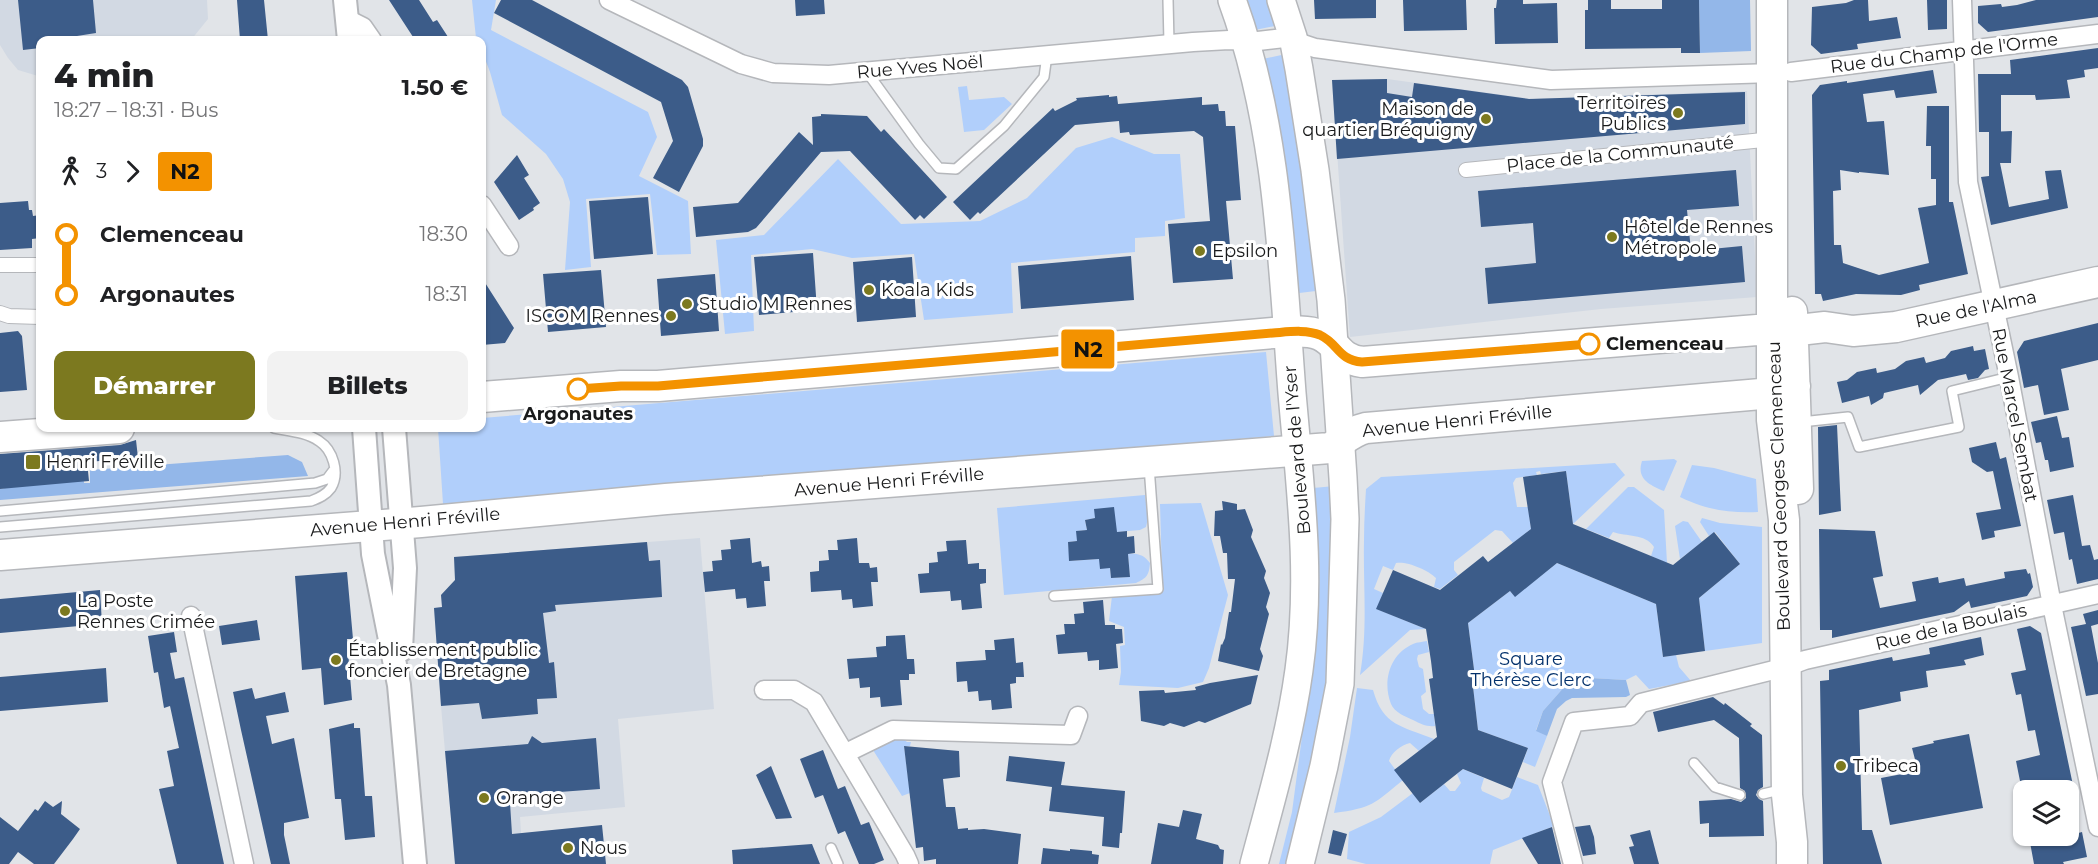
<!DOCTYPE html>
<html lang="fr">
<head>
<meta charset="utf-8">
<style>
  :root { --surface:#fff; --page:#f2f2f2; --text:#202124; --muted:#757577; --accent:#7c791f }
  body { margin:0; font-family:Montserrat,sans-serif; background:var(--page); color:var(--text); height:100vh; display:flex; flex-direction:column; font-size:22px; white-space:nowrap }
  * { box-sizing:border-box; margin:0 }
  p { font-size:20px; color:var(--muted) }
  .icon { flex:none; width:33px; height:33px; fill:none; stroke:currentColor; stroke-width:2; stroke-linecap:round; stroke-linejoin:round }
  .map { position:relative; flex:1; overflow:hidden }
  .sheet { position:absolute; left:36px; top:36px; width:450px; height:396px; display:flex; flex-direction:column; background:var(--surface); border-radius:12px; box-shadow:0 2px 4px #0004 }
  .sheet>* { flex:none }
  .badge { padding:0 12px; border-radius:4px; font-size:21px; line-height:39px }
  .controls { position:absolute; left:2013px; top:780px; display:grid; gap:12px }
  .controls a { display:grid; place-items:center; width:66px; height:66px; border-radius:12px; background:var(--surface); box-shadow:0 2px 4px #0004; font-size:30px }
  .map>.badge { position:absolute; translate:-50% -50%; box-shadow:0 0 0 3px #fff }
  .legs { display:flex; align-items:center; gap:9px; height:66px; padding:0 18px; font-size:20px }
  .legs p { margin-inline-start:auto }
  .headline { display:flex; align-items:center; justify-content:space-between; height:102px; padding:0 18px }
  h1 { font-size:33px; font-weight:800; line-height:45px }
  .action { display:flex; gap:12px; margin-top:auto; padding:12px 18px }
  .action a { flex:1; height:69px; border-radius:12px; background:var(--accent); color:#fff; font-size:24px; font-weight:800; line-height:69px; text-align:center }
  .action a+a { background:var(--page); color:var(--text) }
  ul { padding:0 18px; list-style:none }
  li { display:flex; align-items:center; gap:21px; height:60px; font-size:22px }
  li i { display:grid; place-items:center; width:9px; height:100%; margin:0 8px; background:currentColor }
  li i::after { content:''; width:15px; height:15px; margin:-8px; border:4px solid; border-radius:50%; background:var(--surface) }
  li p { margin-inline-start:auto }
  li:first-child i { background:linear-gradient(#0000 50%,currentColor 0) }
  li:last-child i { background:linear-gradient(currentColor 50%,#0000 0) }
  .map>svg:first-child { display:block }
</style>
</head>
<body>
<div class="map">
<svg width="2098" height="864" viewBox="0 0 2098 864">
  <rect width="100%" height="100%" fill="#e1e4e8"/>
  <path fill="#d2d9e3" d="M0 0H207L208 19 191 40H40V76H38L18 70 8 58 0 45Z
    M1387 79 1533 99 1747 91 1757 297 1601 309 1350 337 1332 80Z
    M700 538 714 709 618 719 625 807 520 817 523 864H455L441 706 434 608 442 607 441 595 455 580 454 557Z"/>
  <path fill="#b1cffb" d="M472 0H496L491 30 648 112 657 137 639 176 688 201 691 254 657 255 650 194 586 199 591 267 565 270 570 202 563 179 546 154 502 115 490 72 482 51V40H477L476 38Z
    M1239 0H1269L1275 26 1250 31Z
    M1286 54 1324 290 1291 294 1258 60Z
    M967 86 969 100 1004 97 1012 104 984 130 964 132 958 87Z
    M1112 137 1154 154H1180L1185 218 1165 221V236L1135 238V252L1011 263 1013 313 924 320 914 254 852 258 812 249 751 255 754 331 725 334 716 240 764 235 838 159 901 224 980 221 1027 198 1076 148Z
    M1266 352 1274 436 443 504 438 428H482V418Z
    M1674 459 1677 461 1664 491C1650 485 1636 479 1642 461Z
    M1615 463 1625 475 1573 524 1566 471 1541 474 1540 471 1536 472 1537 475 1516 478 1513 483 1517 507H1528L1531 529 1513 543 1502 531 1495 530 1454 562V570L1458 575 1440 589 1434 587 1436 578C1428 570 1407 561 1396 563L1393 570 1383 566 1374 589 1383 593 1377 609 1426 629 1410 630 1360 675C1368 628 1363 586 1364 540 1364 523 1365 506 1366 489L1381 477Z
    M1692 465 1714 468 1756 479 1758 512C1728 513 1707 510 1680 497Z
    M1335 486 1332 659 1293 864H1279L1292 812 1310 676 1313 488Z
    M1628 487H1634L1664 510 1667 563 1651 556 1654 547C1645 533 1626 537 1613 532L1609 538 1586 529Z
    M1145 495 1148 518 1146 527 1140 530 1117 532 1095 518 1085 520 1087 530 1077 531V541L1068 542 1070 561 1099 559 1110 568 1111 578 1130 577 1128 554C1138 553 1144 555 1150 563 1149 575 1147 578 1136 583L1004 595 997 508Z
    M1201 503 1228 595 1209 668 1203 682 1178 688 1119 685 1121 672 1120 646 1125 645 1124 627 1109 621 1112 596 1157 591 1162 574 1160 504Z
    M1702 518 1720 523 1762 527V643L1705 651 1699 598 1740 564 1715 532 1709 536 1700 522Z
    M1683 521 1688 522 1702 542 1680 559 1675 526Z
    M1557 563 1656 604 1663 657 1676 655 1679 667 1691 681 1649 689 1636 675 1626 680 1573 677 1543 711 1536 730 1547 736 1535 767 1523 762 1528 748 1478 730 1472 678 1475 677 1468 623 1510 591 1515 596Z
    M1427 641 1429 652 1418 655 1417 659 1419 667 1423 669 1426 692 1421 696 1423 709 1429 714H1434L1435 726C1427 727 1421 724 1413 720 1406 717 1394 712 1391 704 1382 681 1390 654 1413 644 1417 642 1423 642 1427 641Z
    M1357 688 1373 690C1383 726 1402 726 1434 739L1419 751 1410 743C1401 745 1391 753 1389 761L1403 780C1374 804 1372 808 1334 813L1350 737Z
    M902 738 907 742H911L910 746H904L910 793 902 796 873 750 886 742Z
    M1463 769 1484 778 1481 788 1482 791 1502 800 1509 797 1517 777 1538 785 1554 826 1493 850 1490 864H1366L1347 859 1349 832 1381 817 1413 793 1420 803 1444 784 1450 791H1455L1461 783 1457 774Z"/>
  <path fill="#93b7e9" d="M1699 0H1750L1751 51 1700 53Z
    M288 455 302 462 308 476 0 500V489L83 472 84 483H90V470Z
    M1573 677 1626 680 1630 695 1626 697 1572 698 1566 701 1557 709 1547 736 1536 731 1543 711Z"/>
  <path fill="#3c5c89" d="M18 0H93L96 33 77 36V40H40V48L23 50Z
    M237 0H264L268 40H240Z
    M389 0H419L433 22 437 20 450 40H415Z
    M501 0H532L682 80 688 87 703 139V146L679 192 653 178 673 141 661 102 494 13Z
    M795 0H824L825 14 796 16Z
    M1314 0H1376V18L1315 19Z
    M1403 0H1466L1467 30 1404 31Z
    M1497 0H1523V4L1557 3 1558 43 1495 44 1494 8H1496Z
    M1588 0H1611V9H1662V0H1699L1700 53H1681V48L1585 49V10H1588Z
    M1854 0H1868L1869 21 1897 17 1901 38 1857 44 1858 49 1821 54 1811 45 1812 7 1846 3Z
    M1927 0H1947V29L1928 30Z
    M2036 0H2098V17L1988 32 1978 23V6L2001 4 2002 7 2017 5Z
    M2098 48V68L2084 70 2085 77 2067 80 2070 98 2036 100 2035 95H2001V132H1979L1978 74H2011L2010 60Z
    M1933 70 1937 93 1896 98 1894 90 1863 94 1867 122 1884 121 1889 175 1859 172V173L1840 170 1841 190 1833 191 1834 245H1841L1843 263 1879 275 1929 263 1918 208 1936 205V179H1931V146H1926L1927 106H1949V202H1953L1968 274 1919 285 1920 290 1901 295 1856 294 1823 301 1821 294H1815L1812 95 1820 85 1847 81V83Z
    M1387 79V93L1412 97 1414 83 1529 99 1745 92V124L1337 159 1332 80Z
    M1109 95V97L1117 96 1118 104 1202 97V105L1218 104 1219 111H1225L1226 126H1235L1241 200 1226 201 1233 279 1173 283 1168 224 1210 221 1203 137 1194 131 1130 135 1129 132 1120 133 1119 121 1075 125 980 214 978 212 970 220 953 202 1053 108 1055 111 1077 100 1076 98Z
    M821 114 867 116 881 132 884 129 947 197 924 219 920 215 915 220 850 151 821 152 756 228 748 232 696 237 693 207 738 203 799 132 813 145 812 117 821 116Z
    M2012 131 2011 163H2000L2009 207 2049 199 2045 171 2061 170 2068 208 1991 225 1981 177 1989 176V132Z
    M517 155 529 175 524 178 540 203 533 208 534 210 519 220 494 182Z
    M1736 170 1739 206 1687 210 1691 251 1742 246 1745 282 1488 304 1485 268 1536 263 1533 223 1481 227 1478 191Z
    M648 197 653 254 594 259 589 201Z
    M28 201 29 210H32L33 216 40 215V238L32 239V248L0 250V203Z
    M813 253 817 310 759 315 754 257Z
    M1131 256 1134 300 1021 309 1018 266Z
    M912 257 916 317 857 322 853 262Z
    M601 270 606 327 548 332 543 274Z
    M715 274 719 331 661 336 657 279Z
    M482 278 514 328 505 343 482 345Z
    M2098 323V360L2061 369 2069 410 2044 415 2038 385 2024 388 2017 352 2024 341Z
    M18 331 22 336 27 390 0 392V333Z
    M1973 346 1974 351 1985 349 1989 369 1985 370 1978 378 1968 380 1966 374 1938 380 1920 395 1918 385 1884 393 1883 398 1871 405 1869 396 1842 403 1837 382 1847 380 1857 372 1876 368 1877 373 1895 369 1906 361 1924 357 1926 363 1945 358 1951 351Z
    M2057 416 2062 438 2069 437 2074 467 2050 472 2048 460H2045L2041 442 2036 443 2031 422Z
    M1837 425 1841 511 1819 515 1818 427Z
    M136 440 138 458 87 462 89 481 0 489V454L120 445Z
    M1996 442 2000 459 2006 457 2021 526 1994 531 1995 537 1982 540 1976 513 2001 509 1993 471 1987 472 1972 462 1969 448Z
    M1566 471 1573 524 1673 565 1714 532 1740 564 1699 598 1705 651 1663 657 1656 604 1557 563 1515 597 1510 591 1468 623 1475 677 1472 678 1478 730 1528 748 1512 789 1463 769 1420 803 1394 770 1437 737 1429 679 1433 678 1431 661 1426 629 1376 609 1393 570 1440 590 1483 556 1488 562 1531 529 1523 477Z
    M2073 495 2082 546 2090 545 2094 560 2098 559V579L2077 584 2072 559 2069 560 2064 532 2054 534 2047 500Z
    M1222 501 1237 504V510L1245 509 1253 530 1251 537 1266 571 1264 578 1270 593 1266 607 1269 614 1260 649 1263 656 1259 671 1218 661 1221 644 1222 645 1225 638 1229 612H1231L1235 579H1228L1227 553H1223L1220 536H1214L1215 511 1223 510Z
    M1114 507 1117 532 1127 531V537L1134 536 1135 553 1128 554 1130 577 1111 578 1110 568 1100 569 1099 559 1069 561 1068 542 1077 541 1076 531 1087 530 1085 520 1095 518 1094 509Z
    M1819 529 1875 531 1883 576 1873 578 1880 608 1916 601 1912 582 1938 577 1939 583 1964 578 1966 586 2005 578 2004 572 2026 569 2028 574 2030 573 2033 587 2027 596 1971 608 1969 601 1954 612 1832 638V630H1820Z
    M750 538 752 563 761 561 762 567 769 566 770 581H764L766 606 747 608 746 598 736 599 735 589 705 592 703 572 713 571 712 561 722 560 721 550 731 549 730 540Z
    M857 538 859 563H869L870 568 877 567 878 582H871L873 606 853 608 852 599 842 600 841 590 811 592 810 572 819 571V561L829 560 828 550H838L837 540Z
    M966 540 968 564 979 563V569H986V583L980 584 982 608 962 610 961 600 951 601 950 591 920 593 918 574 929 573V563L938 562 937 552 947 551 946 541Z
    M647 542 649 561 660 560 662 597 555 605 556 611 543 613 549 663 554 662 557 698 537 699 538 714 482 719 479 703 441 706 434 608 442 607 441 595 455 580 454 557Z
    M347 572 353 639H347L352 700 324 705 321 668 302 670 295 576Z
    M100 590 102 624 0 633V599Z
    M1103 600 1105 625H1115V629H1122L1123 643 1116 644 1118 668 1099 670V660L1088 661 1087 652 1058 654 1056 635 1065 634 1064 624H1075L1074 614 1084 613 1083 602Z
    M2098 610V624L2091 626 2098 663V694L2086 696 2071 627 2086 624 2083 614Z
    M257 620 260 640 222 645 219 626Z
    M2030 626 2041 633 2074 790H2037L2036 783 2021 786 2016 761 2040 755 2035 730 2028 731 2021 694 2016 695 2011 673 2026 670 2017 629Z
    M174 632 177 652 170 653 175 679 184 677 224 864H177L159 789 174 786 167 751 179 748 170 706 164 708 158 672 154 673 148 636Z
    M905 635 907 659H914L915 674H909V680H900L902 705 881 707 880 697 870 698V687L860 688 859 678 849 679 847 659 877 657 876 647 886 646V636Z
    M1981 637 1984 655 1964 660 1966 665 1926 671 1928 687 1900 692 1901 701 1859 710 1862 830H1872L1882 864H1823L1820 681 1829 680V670L1892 657 1893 661 1930 654 1929 648Z
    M1014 638 1016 663 1023 662 1024 677H1016V683L1010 684 1012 708 992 710 991 700 979 701 978 691 968 692 967 681 957 682 956 662 986 660 985 650H995L994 640Z
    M106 668 108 702 0 711V677Z
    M1258 675 1251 704 1205 723 1199 721 1184 727 1170 723 1164 726 1141 721 1139 691 1164 690 1165 693 1196 690 1195 687 1210 683Z
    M252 688 255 699 285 692 289 712 266 716 272 744 294 738 309 818 284 823V835L290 864H271L241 730 233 692Z
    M1713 697 1724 705 1725 703 1752 724 1750 726 1762 735 1763 787 1758 790 1756 795 1759 799 1763 801 1764 836 1709 837V823L1700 824 1699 801 1731 799 1741 802 1746 798 1745 791 1740 788 1739 738 1714 720 1658 732 1653 712Z
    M354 723V728H360L365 796H372L375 837 345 840 341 799H335L329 729Z
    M1969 734 1983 808 1890 825 1881 778 1918 771 1912 748 1934 743 1933 741Z
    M532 736 542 743 596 738 600 789 519 795 520 802 510 803 512 834 602 825 606 864H455L445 751 528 744Z
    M904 746 959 751 960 777 943 779 946 807H955L958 829 968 828V830L984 829 1021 834 1018 864H936V859L924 861 923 847 916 848Z
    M823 750 838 789 845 786 861 825 869 822 884 860 874 864H859L845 831 838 834 823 795 815 798 800 759Z
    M1009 756 1065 762 1061 785 1125 791 1122 833H1120L1119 848 1102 846 1104 817 1049 811 1052 787 1006 781Z
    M771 766 792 818 776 819 756 775Z
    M45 801 53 807 62 801 61 814 80 829 73 839 54 864H34L18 852 9 864H0V817L18 831 35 809 38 811Z
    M1183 810 1202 814 1196 839 1218 845 1220 849 1224 850 1223 864H1151L1158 823 1179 827Z
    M1590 825 1594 837 1596 854 1583 856 1575 827Z
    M1552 827 1561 864H1538L1522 838Z
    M1333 830 1347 834 1341 856 1328 853Z
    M1650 830 1659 864H1634L1629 847 1634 846 1630 835Z
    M2082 832 2087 857 2063 862 2064 864H2034L2029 837 2068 836Z
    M812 844 820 864H733L732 850Z
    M1043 848 1070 851V849L1092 851V854L1099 855 1098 864H1041Z"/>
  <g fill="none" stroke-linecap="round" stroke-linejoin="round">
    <g stroke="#b5b7bb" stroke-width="12">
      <path id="service" d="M1168 0 1169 43
        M867 72 919 144 939 168 956 169 1004 126 1044 77 1047 55
        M1801 422 1848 417 1859 447 1959 427 1952 391 2009 377
        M0 511 315 483 327 479 333 471
        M0 527 311 501C319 498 326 495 331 488 340 473 333 450 319 441 306 432 289 431 274 428
        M1054 596 1158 589 1149 466
        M1694 763 1715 787 1740 795
        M1763 794 1784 789
        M831 848 838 864"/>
    </g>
    <g stroke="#b5b7bb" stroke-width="16">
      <path id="pedestrian" d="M1466 170 1773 139
        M0 265H40
        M0 313 9 316 40 317"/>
    </g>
    <g stroke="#b5b7bb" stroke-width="21">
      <path id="minor" d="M609 0 741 64 773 73 829 75 1193 42 1229 40 1258 41 1293 37 1303 44 1315 48 1551 80 1773 73
        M1962 0 1968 182 2009 377 2052 605 2098 827
        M347 19 363 27 372 40
        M1791 72 2098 34
        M482 205 509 246
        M191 616 244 864
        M764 690H794L814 702 905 855 909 864
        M846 753 893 730 1071 735 1078 716
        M1573 864 1552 782 1574 722 1630 716 1641 703 1786 667 1805 660 2098 594"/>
    </g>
    <g stroke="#b5b7bb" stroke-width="26">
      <path id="tertiary" d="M345 0 349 40
        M364 428 373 554 399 685 415 864
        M394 428 405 568 401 650"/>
    </g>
    <g stroke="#b5b7bb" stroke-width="30">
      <path id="secondary" d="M1232 0C1278 125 1282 262 1292 393 1300 486 1312 577 1299 670 1290 736 1271 800 1254 864
        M1281 0 1293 37 1299 69 1315 170 1331 300 1343 478 1345 519 1340 684 1324 766 1300 864"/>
    </g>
    <g stroke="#b5b7bb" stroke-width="33">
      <path id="primary" d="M1772 0V420L1784 520 1787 795 1792 842V864
        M1792 312 1798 489
        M482 397 621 386H658L1273 333C1287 332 1306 329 1320 335 1339 344 1338 359 1362 362L1757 330 1781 332 1825 327 1853 331 1896 327 2098 282
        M0 437 119 428
        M0 555 421 522 666 499 1330 448C1343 441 1352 431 1366 428L1785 392 1795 386"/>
    </g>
    <use href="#service" stroke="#fff" stroke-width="9"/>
    <use href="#pedestrian" stroke="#fff" stroke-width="14"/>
    <use href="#minor" stroke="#fff" stroke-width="18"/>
    <use href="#tertiary" stroke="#fff" stroke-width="22"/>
    <use href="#secondary" stroke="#fff" stroke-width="27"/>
    <use href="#primary" stroke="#fff" stroke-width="30"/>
  </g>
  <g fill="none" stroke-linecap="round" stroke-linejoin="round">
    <g stroke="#fff" stroke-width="14">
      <path id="line-1" d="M578 389 621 386H658L1273 333C1287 332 1306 329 1320 335 1339 344 1338 360 1362 362L1589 344"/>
    </g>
    <use href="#line-1" stroke="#f39200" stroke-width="9"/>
  </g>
  <g fill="#7c791f" stroke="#fff" stroke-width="2">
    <circle cx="1678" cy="113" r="6"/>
    <circle cx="1486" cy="119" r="6"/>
    <circle cx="1612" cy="237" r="6"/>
    <circle cx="1200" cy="251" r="6"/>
    <circle cx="869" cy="290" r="6"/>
    <circle cx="687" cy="304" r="6"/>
    <circle cx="671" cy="316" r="6"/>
    <rect x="25" y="454" width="16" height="16" rx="3"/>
    <circle cx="65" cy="611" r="6"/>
    <circle cx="336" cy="660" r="6"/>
    <circle cx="1841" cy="766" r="6"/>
    <circle cx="484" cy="798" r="6"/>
    <circle cx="568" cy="848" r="6"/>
  </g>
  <g fill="#fff" stroke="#f39200" stroke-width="3">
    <circle cx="1589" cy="344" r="10"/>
    <circle cx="578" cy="389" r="10"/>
  </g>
  <g text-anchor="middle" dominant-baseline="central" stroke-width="6" stroke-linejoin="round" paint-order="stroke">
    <g font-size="18" fill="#191a1b" stroke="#fff">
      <text transform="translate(1944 53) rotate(-7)">Rue du Champ de l'Orme</text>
      <text transform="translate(920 67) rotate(-5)">Rue Yves Noël</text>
      <text transform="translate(1620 154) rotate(-6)">Place de la Communauté</text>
      <text transform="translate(1976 309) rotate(-12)">Rue de l'Alma</text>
      <text transform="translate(2015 415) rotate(79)">Rue Marcel Sembat</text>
      <text transform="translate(1457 421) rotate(-6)">Avenue Henri Fréville</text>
      <text transform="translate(1297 450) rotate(-95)">Boulevard de l'Yser</text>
      <text transform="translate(889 482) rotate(-5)">Avenue Henri Fréville</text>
      <text transform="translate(1779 486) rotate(-92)">Boulevard Georges Clemenceau</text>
      <text transform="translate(405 522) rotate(-5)">Avenue Henri Fréville</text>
      <text transform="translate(1951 627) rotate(-13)">Rue de la Boulais</text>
    </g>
    <g font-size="18" fill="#191a1b" stroke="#fff" text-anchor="start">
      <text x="1666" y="103" text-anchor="end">Territoires<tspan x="1666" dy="21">Publics</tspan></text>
      <text x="1474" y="109" text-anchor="end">Maison de<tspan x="1474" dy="21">quartier Bréquigny</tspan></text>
      <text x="1624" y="227">Hôtel de Rennes<tspan x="1624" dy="21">Métropole</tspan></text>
      <text x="1212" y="251">Epsilon</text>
      <text x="881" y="290">Koala Kids</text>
      <text x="699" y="304">Studio M Rennes</text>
      <text x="659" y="316" text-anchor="end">ISCOM Rennes</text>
      <text x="46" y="462">Henri Fréville</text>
      <text x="77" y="601">La Poste<tspan x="77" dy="21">Rennes Crimée</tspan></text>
      <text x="348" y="650">Établissement public<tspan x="348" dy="21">foncier de Bretagne</tspan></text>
      <text x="1853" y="766">Tribeca</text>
      <text x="496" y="798">Orange</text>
      <text x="580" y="848">Nous</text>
    </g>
    <g font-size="18" font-weight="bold" fill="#191a1b" stroke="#fff" text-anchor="start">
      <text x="1606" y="344">Clemenceau</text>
      <text x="578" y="414" text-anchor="middle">Argonautes</text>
    </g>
    <g font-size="18" fill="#02306b" stroke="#fff">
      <text x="1531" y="659">Square<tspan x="1531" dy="21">Thérèse Clerc</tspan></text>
    </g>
  </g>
</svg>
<div class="controls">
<a><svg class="icon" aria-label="layers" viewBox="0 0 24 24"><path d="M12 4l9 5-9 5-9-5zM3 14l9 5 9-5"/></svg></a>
</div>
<b class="badge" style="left:1088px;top:349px;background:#f39200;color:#111">N2</b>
<section class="sheet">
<div class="headline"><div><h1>4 min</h1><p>18:27 – 18:31 · Bus</p></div><b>1.50 €</b></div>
<div class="legs"><svg class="icon" aria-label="walk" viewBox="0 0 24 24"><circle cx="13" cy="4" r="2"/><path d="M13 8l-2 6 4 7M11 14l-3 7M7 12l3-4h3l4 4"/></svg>3<svg class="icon" aria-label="forward" viewBox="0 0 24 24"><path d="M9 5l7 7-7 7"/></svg><b class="badge" style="background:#f39200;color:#111">N2</b></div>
<ul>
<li><i style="color:#f39200"></i><b>Clemenceau</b><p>18:30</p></li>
<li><i style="color:#f39200"></i><b>Argonautes</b><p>18:31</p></li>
</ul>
<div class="action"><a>Démarrer</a><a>Billets</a></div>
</section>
</div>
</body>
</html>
